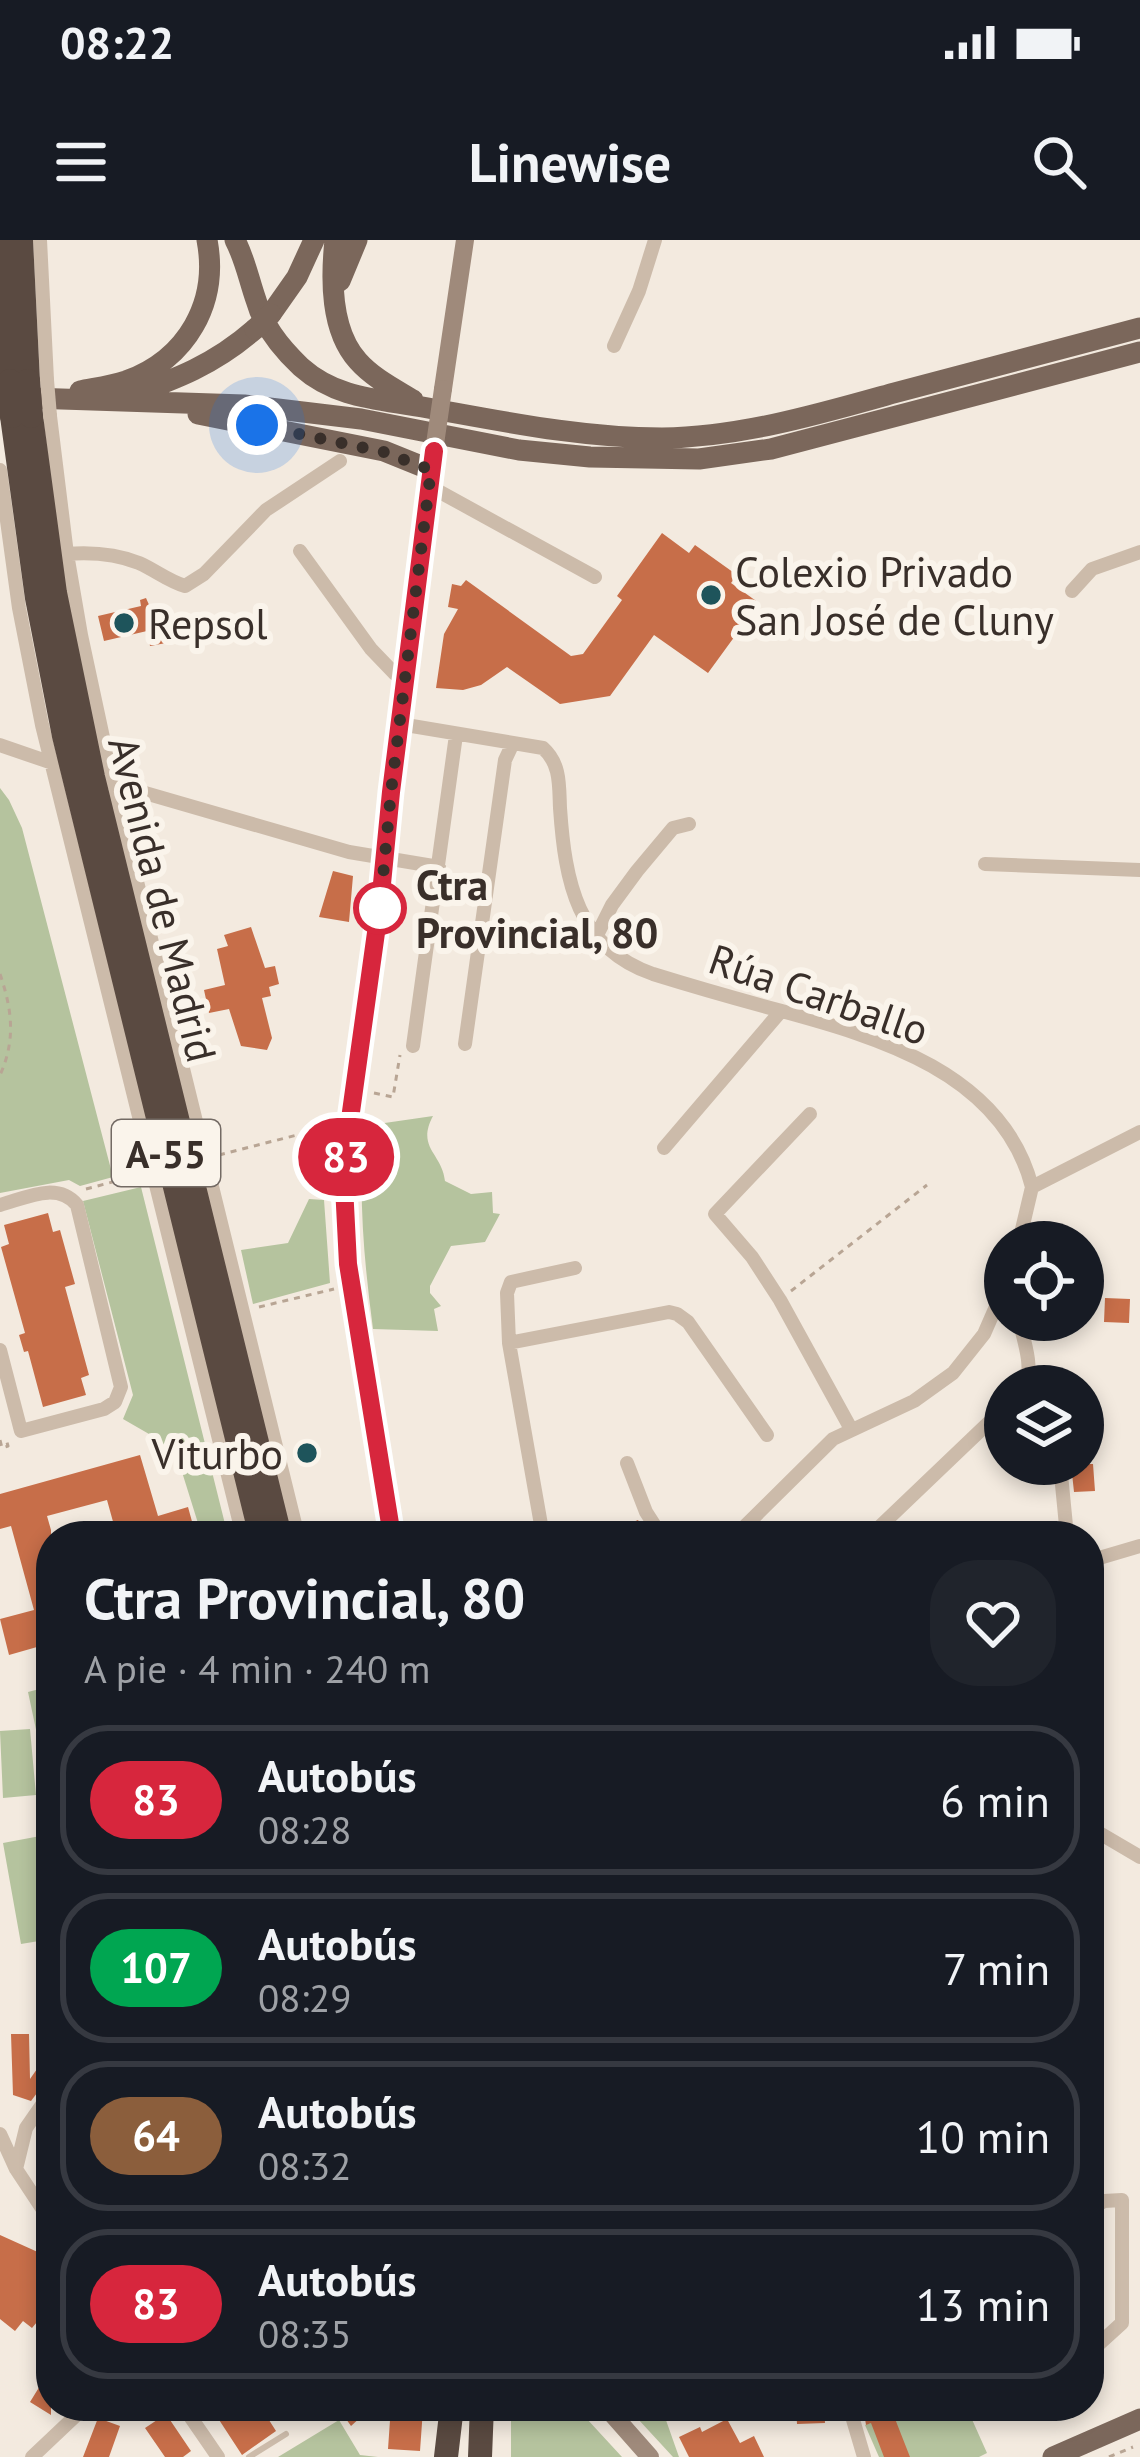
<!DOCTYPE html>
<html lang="es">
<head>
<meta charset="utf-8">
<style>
  :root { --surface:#171b24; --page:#20242c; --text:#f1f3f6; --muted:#9ea1a6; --line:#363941 }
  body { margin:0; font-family:"PT Sans",sans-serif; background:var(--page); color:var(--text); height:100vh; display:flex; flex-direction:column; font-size:45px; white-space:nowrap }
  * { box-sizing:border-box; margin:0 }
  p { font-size:39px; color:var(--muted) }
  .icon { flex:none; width:66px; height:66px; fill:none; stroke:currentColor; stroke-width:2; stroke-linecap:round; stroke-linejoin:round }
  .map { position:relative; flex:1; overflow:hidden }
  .panel { position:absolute; left:36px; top:1281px; width:1068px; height:900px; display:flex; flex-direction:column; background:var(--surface); border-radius:48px; box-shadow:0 6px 18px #0003 }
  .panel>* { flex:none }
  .badge { padding:0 24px; border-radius:39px; font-size:42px; line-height:78px }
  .fabs { position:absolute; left:984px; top:981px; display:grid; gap:24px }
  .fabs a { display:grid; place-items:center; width:120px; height:120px; border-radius:50%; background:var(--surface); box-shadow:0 6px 18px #0003; font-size:60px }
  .you { position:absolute; width:60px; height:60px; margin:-30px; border:9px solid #fff; border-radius:50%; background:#1a73e8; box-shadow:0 0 0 18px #1a73e833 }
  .map>.badge { position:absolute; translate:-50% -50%; box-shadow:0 0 0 6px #fff }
  .round { display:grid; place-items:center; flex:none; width:126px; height:126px; border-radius:48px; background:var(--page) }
  .headline { display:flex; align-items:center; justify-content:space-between; height:204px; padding:0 48px }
  h1 { font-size:57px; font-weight:800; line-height:90px }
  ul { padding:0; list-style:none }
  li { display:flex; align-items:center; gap:36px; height:150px; margin:0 24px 18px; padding:0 24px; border:6px solid var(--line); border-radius:48px }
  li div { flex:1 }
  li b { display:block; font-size:45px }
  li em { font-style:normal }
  li .badge { min-width:132px; font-weight:700; text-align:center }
  .status { display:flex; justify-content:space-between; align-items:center; height:84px; padding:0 60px; background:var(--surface); direction:ltr }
  .status svg { height:33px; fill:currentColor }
  header { display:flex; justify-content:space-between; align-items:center; height:156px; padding:0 48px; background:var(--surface); font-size:54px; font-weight:800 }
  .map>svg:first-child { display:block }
</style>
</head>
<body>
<div class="status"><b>08:22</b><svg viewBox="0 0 49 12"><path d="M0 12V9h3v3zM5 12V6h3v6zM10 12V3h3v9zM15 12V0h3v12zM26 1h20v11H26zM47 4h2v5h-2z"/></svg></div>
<header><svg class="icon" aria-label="menu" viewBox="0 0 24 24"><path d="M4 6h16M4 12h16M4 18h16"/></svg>Linewise<svg class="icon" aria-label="search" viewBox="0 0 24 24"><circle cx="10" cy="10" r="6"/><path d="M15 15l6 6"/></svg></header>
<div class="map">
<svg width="1140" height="2217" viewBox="0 0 1140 2217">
  <rect width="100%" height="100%" fill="#f3eadf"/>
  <path fill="#b5c39e" d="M0 548 9 560 22 588 113 937 80 946 69 940 0 953Z
    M433 876C416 908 442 913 445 941L471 954 492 952 493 973 500 974 485 1002 451 1006 430 1046V1053L441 1066 434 1069 438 1091 373 1089C364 1021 358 955 364 886Z
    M141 947 228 1296H202L177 1216 149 1194 123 1179 133 1155 83 961Z
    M309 959 324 960 330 1043 253 1064 241 1010 288 1003Z
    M51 1446V1560L28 1452Z
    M30 1489 36 1555 3 1558 0 1491Z
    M51 1594V1699L21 1704 3 1603Z
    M511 2166H575L622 2217H511Z
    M626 2166H661L679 2217H673Z
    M908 2166H966L987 2213 979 2217H879L865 2185 908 2169Z
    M339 2180 360 2215 378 2217H278Z"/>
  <path fill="#c76e49" d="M662 293 689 313 695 305 737 335 731 343 759 363 708 433 654 395 610 456 560 464 507 427 481 445 463 450 436 448 444 394 458 369 448 367 452 344 461 346 466 340 571 416 583 414 622 360 617 356Z
    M146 358 166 403 150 406 147 391 104 401 98 376 141 366 140 360Z
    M333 631 353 636 349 682 319 677Z
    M251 687 265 728 275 726 279 744 269 747 271 756 262 758 272 798 267 810 241 806 229 769 209 773 204 750 225 745 217 709 228 706 224 695Z
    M48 973 53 992 60 990 75 1044 65 1047 89 1135 81 1138 86 1155 43 1167 28 1111 24 1112 19 1095 25 1093 1 1007 9 1004 4 985Z
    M1105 1058 1130 1059 1129 1083 1104 1082Z
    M140 1215 158 1276 188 1267 196 1296H117L107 1260 47 1276 51 1290V1403L9 1415 0 1379 34 1370 11 1286 0 1289V1254Z
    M1071 1224H1093L1095 1251 1074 1252Z
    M638 1280 643 1288 641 1296H599Z
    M11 1794H29L30 1839 51 1809V1841L43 1845 31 1861 13 1855Z
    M0 1995 51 2018V2075L46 2071 32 2088 23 2081 15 2091 0 2079Z
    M51 2128V2175L30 2162Z
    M210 2166H260L276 2191 242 2215Z
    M337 2166H373L351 2186Z
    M391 2166 423 2169 420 2211 388 2209Z
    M796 2166H824L825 2183 797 2184Z
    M863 2166H890L910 2217H884L871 2183 866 2185Z
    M166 2174 191 2211 183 2217H165L145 2188Z
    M98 2178 120 2186 109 2217H83Z
    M727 2179 740 2203 754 2196 764 2217H689L679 2197 700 2187 702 2192Z"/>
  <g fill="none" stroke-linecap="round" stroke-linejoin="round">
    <path stroke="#b8a594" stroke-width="3" stroke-dasharray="6 6" stroke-linecap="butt" d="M442 693 462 696
      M0 734C12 769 16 800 0 835
      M374 853 393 857 400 815
      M219 915 332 886
      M86 949 124 939 126 946 137 943
      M791 1051 927 945
      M259 1067 334 1049
      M0 1200 2 1208 8 1206 6 1199
      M1109 2217 1133 2207"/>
    <path stroke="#cba" stroke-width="6" d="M249 2217 286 2194"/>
    <path stroke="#cba" stroke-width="14" d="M40 0 47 140
      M614 106 639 51 655 0
      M50 176 67 314 81 395 113 544 298 1296
      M0 230 19 368 42 485 243 1296
      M429 246 595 337
      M300 311 371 409 395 434 405 436
      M67 314C92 312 116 314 139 323 155 330 168 341 185 346L204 334 266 270 340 221
      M1072 351 1092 329 1140 312
      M400 484 543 508C561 524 559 546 560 568 565 641 577 708 653 734 695 747 737 759 778 770 878 797 1003 833 1032 947
      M0 505 58 525
      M107 542 349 612 439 627
      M985 624 1140 630
      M596 697 612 665 637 631 673 588 689 584
      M465 804 505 520 513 503
      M413 806 456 495
      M810 874 715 974 752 1017 780 1060 851 1189
      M664 908 781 771
      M1032 947 1140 892
      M0 965C26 958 57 941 77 965L121 1147 115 1162 104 1169 21 1191 0 1110
      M1019 1002 1032 947
      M1019 1080C1024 1101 1033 1125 1026 1146
      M509 1103 669 1072 677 1074 688 1082 767 1195
      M627 1223 646 1272 655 1286 652 1296
      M1060 1224 1067 1296
      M543 1296 509 1103 507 1053 511 1042 575 1028
      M735 1296 833 1199 914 1161 953 1133 984 1094 1005 1046
      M870 1296 1005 1167
      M1089 1321 1140 1306
      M1089 1591 1101 1594 1140 1617
      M0 1894 16 1929 51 1982
      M16 1929 26 1888 51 1852
      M1089 1970 1104 1961 1122 1960V2083L1089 2113
      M183 2166 218 2217
      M849 2166 864 2217
      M32 2217 86 2166"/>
    <path stroke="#9f8a7b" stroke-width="18" d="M443 149 465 0
      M392 1296 348 1023 344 946 350 879 380 664 391 552 433 218
      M605 2166 650 2217"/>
    <path stroke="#7b675b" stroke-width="21" d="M235 0C245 19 249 40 256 60 263 86 282 109 301 127 338 160 382 159 428 168 506 182 583 198 662 198 741 197 819 174 894 153 976 131 1058 109 1140 88
      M335 0C331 38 330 90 358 121 373 138 395 149 413 160
      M340 41 357 0
      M271 74 297 37 314 0
      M80 151C95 148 111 146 126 141 187 119 219 63 207 0
      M126 157C176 139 214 125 255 89
      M31 158 244 165 361 179 519 210 590 217 699 219 771 209 1140 112
      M198 174 384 211 431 230
      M1053 2217 1140 2179"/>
    <path stroke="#5a4a41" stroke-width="24" d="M2 0 10 141
      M21 0 28 141
      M12 176 37 358 64 496 261 1296
      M31 176 55 353 93 537 280 1296
      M446 2217 452 2166
      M480 2217 482 2166"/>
    <path stroke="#cba" stroke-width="14" d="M47 140 50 176"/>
    <path stroke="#9f8a7b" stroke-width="18" d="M434 211 443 149"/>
    <path stroke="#7b675b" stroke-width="21" d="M255 89 271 74"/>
    <path stroke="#5a4a41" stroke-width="24" d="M10 141 12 176
      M28 141 31 176"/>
  </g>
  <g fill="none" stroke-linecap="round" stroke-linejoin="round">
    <g stroke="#fff" stroke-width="27">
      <path id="line" d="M392 1296 348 1024 344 946 350 879 380 664 391 552 434 211"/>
    </g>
    <use href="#line" stroke="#d7263d" stroke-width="18"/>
    <path stroke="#392f2a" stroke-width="12" stroke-dasharray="0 21.6" d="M257 185 384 212 431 230 391 552 380 668"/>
  </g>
  <g fill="#1e545b" stroke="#faf4eb" stroke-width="4.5">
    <circle cx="711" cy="355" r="12"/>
    <circle cx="124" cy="383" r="12"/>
    <circle cx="307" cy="1213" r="12"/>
  </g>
  <circle fill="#fff" stroke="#d7263d" stroke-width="6" cx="380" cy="668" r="24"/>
  <g text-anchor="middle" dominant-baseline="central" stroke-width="12" stroke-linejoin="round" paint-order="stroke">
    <rect fill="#faf4eb" stroke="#736a64" stroke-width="3" x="112" y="880" width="108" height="66" rx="9"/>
    <g font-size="39" font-weight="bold" fill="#392f2a">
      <text x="166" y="913">A-55</text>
    </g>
    <g font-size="42" fill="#392f2a" stroke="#faf4eb" text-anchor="start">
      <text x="735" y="331">Colexio Privado<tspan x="735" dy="48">San José de Cluny</tspan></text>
      <text x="148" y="383">Repsol</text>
      <text x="283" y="1213" text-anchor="end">Viturbo</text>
    </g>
    <g font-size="42" font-weight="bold" fill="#392f2a" stroke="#faf4eb" text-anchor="start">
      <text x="416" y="644">Ctra<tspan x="416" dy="48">Provincial, 80</tspan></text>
    </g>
    <g font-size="42" fill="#392f2a" stroke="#faf4eb">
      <text transform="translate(163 659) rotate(76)">Avenida de Madrid</text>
      <text transform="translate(819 754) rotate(19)">Rúa Carballo</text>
    </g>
  </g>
</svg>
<div class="fabs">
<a><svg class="icon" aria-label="locate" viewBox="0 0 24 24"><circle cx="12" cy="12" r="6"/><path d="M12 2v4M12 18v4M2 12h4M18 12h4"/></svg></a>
<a><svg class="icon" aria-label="layers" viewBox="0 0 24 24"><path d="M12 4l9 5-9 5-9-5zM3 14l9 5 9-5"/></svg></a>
</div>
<div class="you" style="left:257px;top:185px"></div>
<b class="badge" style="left:346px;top:917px;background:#d7263d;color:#fff">83</b>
<section class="panel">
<div class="headline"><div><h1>Ctra Provincial, 80</h1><p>A pie · 4 min · 240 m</p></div><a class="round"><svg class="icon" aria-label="heart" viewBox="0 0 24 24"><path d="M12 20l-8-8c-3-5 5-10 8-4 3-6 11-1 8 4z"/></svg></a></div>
<ul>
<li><span class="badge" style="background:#d7263d;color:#fff">83</span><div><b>Autobús</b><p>08:28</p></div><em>6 min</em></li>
<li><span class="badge" style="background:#00a651;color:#fff">107</span><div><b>Autobús</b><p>08:29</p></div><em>7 min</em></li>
<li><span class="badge" style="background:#8b5e3c;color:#fff">64</span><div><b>Autobús</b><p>08:32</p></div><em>10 min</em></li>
<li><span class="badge" style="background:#d7263d;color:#fff">83</span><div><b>Autobús</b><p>08:35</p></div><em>13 min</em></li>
</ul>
</section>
</div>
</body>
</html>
